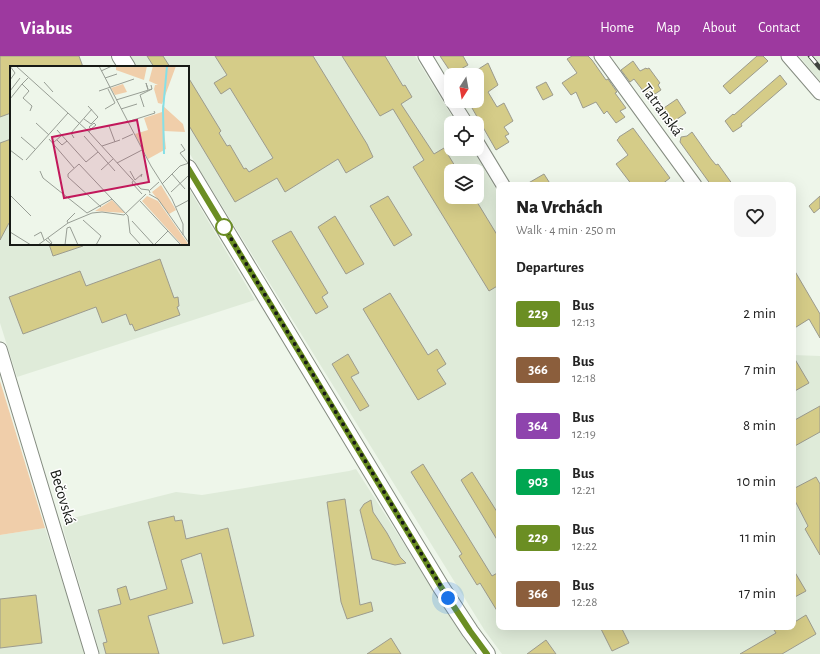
<!DOCTYPE html>
<html lang="en">
<head>
<meta charset="utf-8">
<style>
  :root { --surface:#fff; --page:#f6f6f6; --text:#222; --muted:#767676; --accent:#9d399f }
  body { margin:0; font-family:"Alegreya Sans",sans-serif; background:var(--page); color:var(--text); height:100vh; display:flex; flex-direction:column; font-size:15px; white-space:nowrap }
  * { box-sizing:border-box; margin:0 }
  p { font-size:13px; color:var(--muted) }
  .icon { flex:none; width:22px; height:22px; fill:none; stroke:currentColor; stroke-width:2; stroke-linecap:round; stroke-linejoin:round }
  .map { position:relative; flex:1; overflow:hidden }
  .side { position:absolute; left:496px; top:126px; width:300px; height:448px; display:flex; flex-direction:column; background:var(--surface); border-radius:8px; box-shadow:0 4px 16px #0002 }
  .side>* { flex:none }
  .badge { padding:0 8px; border-radius:3px; font-size:14px; line-height:26px }
  .needle { width:26px; rotate:191deg }
  .buttons { position:absolute; left:444px; top:12px; display:grid; gap:8px }
  .buttons a { display:grid; place-items:center; width:40px; height:40px; border-radius:8px; background:var(--surface); box-shadow:0 4px 16px #0002; font-size:20px }
  .you { position:absolute; width:20px; height:20px; margin:-10px; border:3px solid #fff; border-radius:50%; background:#1a73e8; box-shadow:0 0 0 6px #1a73e833 }
  .map>.badge { position:absolute; translate:-50% -50%; box-shadow:0 0 0 2px #fff }
  h2 { padding:0 20px; font-size:15px; line-height:36px }
  .round { display:grid; place-items:center; flex:none; width:42px; height:42px; border-radius:8px; background:var(--page) }
  .summary { display:flex; align-items:center; justify-content:space-between; height:68px; padding:0 20px }
  h1 { font-size:19px; font-weight:800; line-height:30px }
  ul { padding:0; list-style:none }
  li { display:flex; align-items:center; gap:12px; height:56px; padding:0 20px }
  li div { flex:1 }
  li b { display:block; font-size:15px }
  li em { font-style:normal }
  li .badge { min-width:44px; font-weight:700; text-align:center }
  header { display:flex; align-items:center; gap:24px; box-sizing:border-box; height:56px; padding:0 20px; background:var(--accent); color:#fff }
  header strong { font-size:19px }
  nav { display:flex; gap:22px; margin-inline-start:auto; font-size:14px }
  .map>svg:first-child { display:block }
</style>
</head>
<body>
<header>
<strong>Viabus</strong>
<nav><a>Home</a><a>Map</a><a>About</a><a>Contact</a></nav>
</header>
<div class="map">
<svg width="820" height="598" viewBox="0 0 820 598">
  <rect width="100%" height="100%" fill="#eef6ea"/>
  <path fill="#dfebd9" fill-rule="evenodd" d="M128 0H415L456 67H451V93H472L499 138V571H793V299L820 300V598H502L485 575 188 95V11H135ZM451 115H477V141H451Z
    M799 0H820V25Z
    M11 39V188H188V131L255 244 17 321 0 267V43Z
    M356 413 461 577 477 598H100L64 476 63 470 69 463 176 436 202 439 349 415Z
    M45 472 86 598H0V479Z"/>
  <path fill="#f0ceaa" d="M0 325 45 472 0 479Z"/>
  <path fill="#d5cc88" stroke="#9c9b8e" d="M0 0H79L83 11H11V57L0 61Z
    M147 0H163L170 11H154Z
    M215 0H313L367 88 373 101 346 117 338 103 285 136 277 122 235 146 188 68V21L221 75 219 77 227 90 230 89 244 113 246 112 249 116 273 102 230 32 221 38 214 27 227 19Z
    M342 0H385L403 30 405 29 412 41 401 48 434 98 444 92 458 115H451V141H474L499 182V229L489 235 413 111 424 104 393 53 380 60Z
    M440 0H463L468 9 452 18Z
    M572 0H588L592 4 606 24 608 23 617 36 615 37 626 52 620 55 625 61 616 67 607 55 604 58 596 46 583 52 576 36 571 39 562 27 577 17 567 3Z
    M757 0H763L768 5 730 38 723 30Z
    M633 5 640 15 646 12 647 13 649 12 660 27 658 29 661 34 655 38 652 37 647 40 634 23 630 26 621 14Z
    M488 7 498 29 488 36 497 51 504 47 513 65 504 71 509 78 505 80 509 86 496 94 468 45H477V14Z
    M780 19 787 28 741 68 742 70 733 76 725 65 733 58 734 59Z
    M546 26 553 39 543 44 536 31Z
    M677 43 686 57 667 70 658 56Z
    M633 72 670 122 661 129H632L616 108 628 99 617 84 619 82V81Z
    M692 76 711 103 716 109 718 108 733 129H711L680 86 681 81 687 80Z
    M11 83V166L9 167 0 184V87Z
    M544 118 551 129H525Z
    M388 140 412 179 394 190 370 150Z
    M820 140V152L814 157 809 150Z
    M335 160 364 208 346 218 318 171Z
    M291 175 328 237 322 241 328 251 316 258 272 185Z
    M49 188H83V190L53 200Z
    M160 203 174 242 178 241 179 250 177 251 180 259 135 275 132 268 130 269 126 258 102 267 96 251 23 278 9 241 80 215 86 230Z
    M793 212 820 258V282L809 263 793 273Z
    M390 237 428 299 437 293 446 308 437 314 446 328 418 344 363 253Z
    M348 298 359 317 351 321 369 350 360 355 332 308Z
    M793 300 809 327 793 336Z
    M820 350V376L793 391V365Z
    M423 408 492 520 499 516V558L480 527 477 529 459 500 462 498 411 416Z
    M472 416 499 459V487L461 424Z
    M816 421 820 428V499L805 473 808 470 793 441V433Z
    M345 443 360 549 371 546 373 555 347 563 341 546 327 446Z
    M371 444 373 456 387 477 400 501 406 507 395 509 372 503 360 454 364 448Z
    M174 460 175 465 182 464 186 483 228 472 254 580 223 588 201 497 181 504 193 547 148 560 159 598H106L103 587 107 586 98 554 121 548 117 533 126 530 130 544 167 533 148 466Z
    M793 513 806 535 793 542Z
    M36 539 42 587 0 592V543Z
    M806 559 816 578 782 598H740L776 577 772 571H793V567Z
    M600 571H621L629 587 612 595Z
    M391 582 401 598H367Z
    M546 584 556 598H527Z"/>
  <g fill="none" stroke-linecap="round" stroke-linejoin="round">
    <g stroke="#858c81" stroke-width="15">
      <path id="minor" d="M425 0 451 43
        M601 0 695 129
        M788 0 820 37
        M452 45 466 67
        M477 86 503 129
        M0 293 92 598"/>
    </g>
    <g stroke="#858c81" stroke-width="18">
      <path id="major" d="M120 0 127 11
        M188 112 441 531 470 575 487 598"/>
    </g>
    <use href="#minor" stroke="#fff" stroke-width="13"/>
    <use href="#major" stroke="#fff" stroke-width="16"/>
    <g stroke="#3f433e" stroke-width="4.5">
      <path id="rail" d="M810 0 820 12"/>
    </g>
    <use href="#rail" stroke="#fff" stroke-width="3" stroke-dasharray="9" stroke-linecap="butt"/>
  </g>
  <g fill="none" stroke-linecap="round" stroke-linejoin="round">
    <g stroke="#fff" stroke-width="9">
      <path id="line" d="M188 112 441 531 470 575 487 598"/>
    </g>
    <use href="#line" stroke="#6b8e23" stroke-width="6"/>
    <path stroke="#171a16" stroke-width="4" stroke-dasharray="0 7.2" d="M224 171 448 542"/>
  </g>
  <circle fill="#fff" stroke="#6b8e23" stroke-width="2" cx="224" cy="171" r="8"/>
  <g text-anchor="middle" dominant-baseline="central" stroke-width="3" stroke-linejoin="round" paint-order="stroke">
    <g font-size="16" fill="#171a16" stroke="#fff">
      <text transform="translate(662 54) rotate(54)">Tatranská</text>
      <text transform="translate(63 441) rotate(73)">Bečovská</text>
    </g>
  </g>
  <g transform="translate(10 10)">
    <rect width="179" height="179" fill="#eef6ea"/>
    <path d="M106 0H137L134 14 106 4ZM143 0H166L152 38 148 37 144 23 145 19H148L139 15ZM113 18 117 26 105 29 101 22ZM152 39 173 58 175 66 154 65 156 83 138 93 125 68 138 64 134 52 152 46ZM151 119 166 144 159 148 142 126ZM137 130 148 135 179 179H172L132 135ZM102 134 115 147 85 145Z" fill="#f0ceaa"/>
    <path fill="none" stroke="#85e0e7" stroke-width="2" d="M154 88 153 44 157 0"/>
    <path fill="none" stroke="#989e95" stroke-width="1" d="M0 0 5 7 0 14M6 0 79 66 131 123 139 124 140 127M89 0 141 100 162 133 173 158V169M91 5 102 0M18 12 12 18 19 25 13 32 22 40 20 45M95 12 107 8M34 16 43 26M138 23 136 17 138 24M0 25 10 12M89 25 124 13M130 29 142 23M130 29 134 41M0 33 12 18M106 34 142 23 141 19M95 43 105 37 98 23M111 43 127 38M74 53 81 58 88 51 78 40M117 56 145 47 144 45M26 57 39 69M102 59 99 60 105 76M47 64 76 96 88 86M79 66 81 63 86 59 84 57 79 61 81 63M74 70 105 105M11 71 25 83M64 72 61 67 82 43M39 73 64 102M112 73 123 68M47 74 52 79 57 75M43 77 52 69M171 78 175 84 170 87 178 97M92 80 110 74M0 84 13 94M16 94 58 47M107 97 132 84M91 104 103 93M30 105 33 112 77 147 102 133M120 105 125 114 132 108 131 111M162 108 175 123M123 115 122 117 132 128M152 118 170 100 179 97M140 124 149 116M161 126 178 110M139 128 148 133 179 177M1 130 21 150M130 135 171 179M91 141 58 111V108L69 98 118 150 120 167 131 179M166 141 179 134M73 154 91 170 86 179M122 155 144 179M58 157 57 155 65 147M0 166 21 179M24 170 31 166 34 174M36 174 41 178 42 177 38 172M28 179 58 157 82 147 92 146 114 149 136 128M55 179 57 162 60 161 68 179M144 179 158 165"/>
    <path fill="#c2185b" fill-opacity="0.15" stroke="#c2185b" stroke-width="2" d="M127 54 139 116 54 132 42 71Z"/>
    <rect width="179" height="179" fill="none" stroke="#171a16" stroke-width="2"/>
  </g>
</svg>
<div class="buttons">
<a><svg class="needle" viewBox="-14 -14 28 28"><path d="M0-13l5 13h-10z" fill="#e53935"/><path d="M0 13l5-13h-10z" fill="#767676"/></svg></a>
<a><svg class="icon" aria-label="locate" viewBox="0 0 24 24"><circle cx="12" cy="12" r="6"/><path d="M12 2v4M12 18v4M2 12h4M18 12h4"/></svg></a>
<a><svg class="icon" aria-label="layers" viewBox="0 0 24 24"><path d="M12 4l9 5-9 5-9-5zM3 14l9 5 9-5"/></svg></a>
</div>
<div class="you" style="left:448px;top:542px"></div>
<section class="side">
<div class="summary"><div><h1>Na Vrchách</h1><p>Walk · 4 min · 250 m</p></div><a class="round"><svg class="icon" aria-label="heart" viewBox="0 0 24 24"><path d="M12 20l-8-8c-3-5 5-10 8-4 3-6 11-1 8 4z"/></svg></a></div>
<h2>Departures</h2>
<ul>
<li><span class="badge" style="background:#6b8e23;color:#fff">229</span><div><b>Bus</b><p>12:13</p></div><em>2 min</em></li>
<li><span class="badge" style="background:#8b5e3c;color:#fff">366</span><div><b>Bus</b><p>12:18</p></div><em>7 min</em></li>
<li><span class="badge" style="background:#8e44ad;color:#fff">364</span><div><b>Bus</b><p>12:19</p></div><em>8 min</em></li>
<li><span class="badge" style="background:#00a651;color:#fff">903</span><div><b>Bus</b><p>12:21</p></div><em>10 min</em></li>
<li><span class="badge" style="background:#6b8e23;color:#fff">229</span><div><b>Bus</b><p>12:22</p></div><em>11 min</em></li>
<li><span class="badge" style="background:#8b5e3c;color:#fff">366</span><div><b>Bus</b><p>12:28</p></div><em>17 min</em></li>
</ul>
</section>
</div>
</body>
</html>
